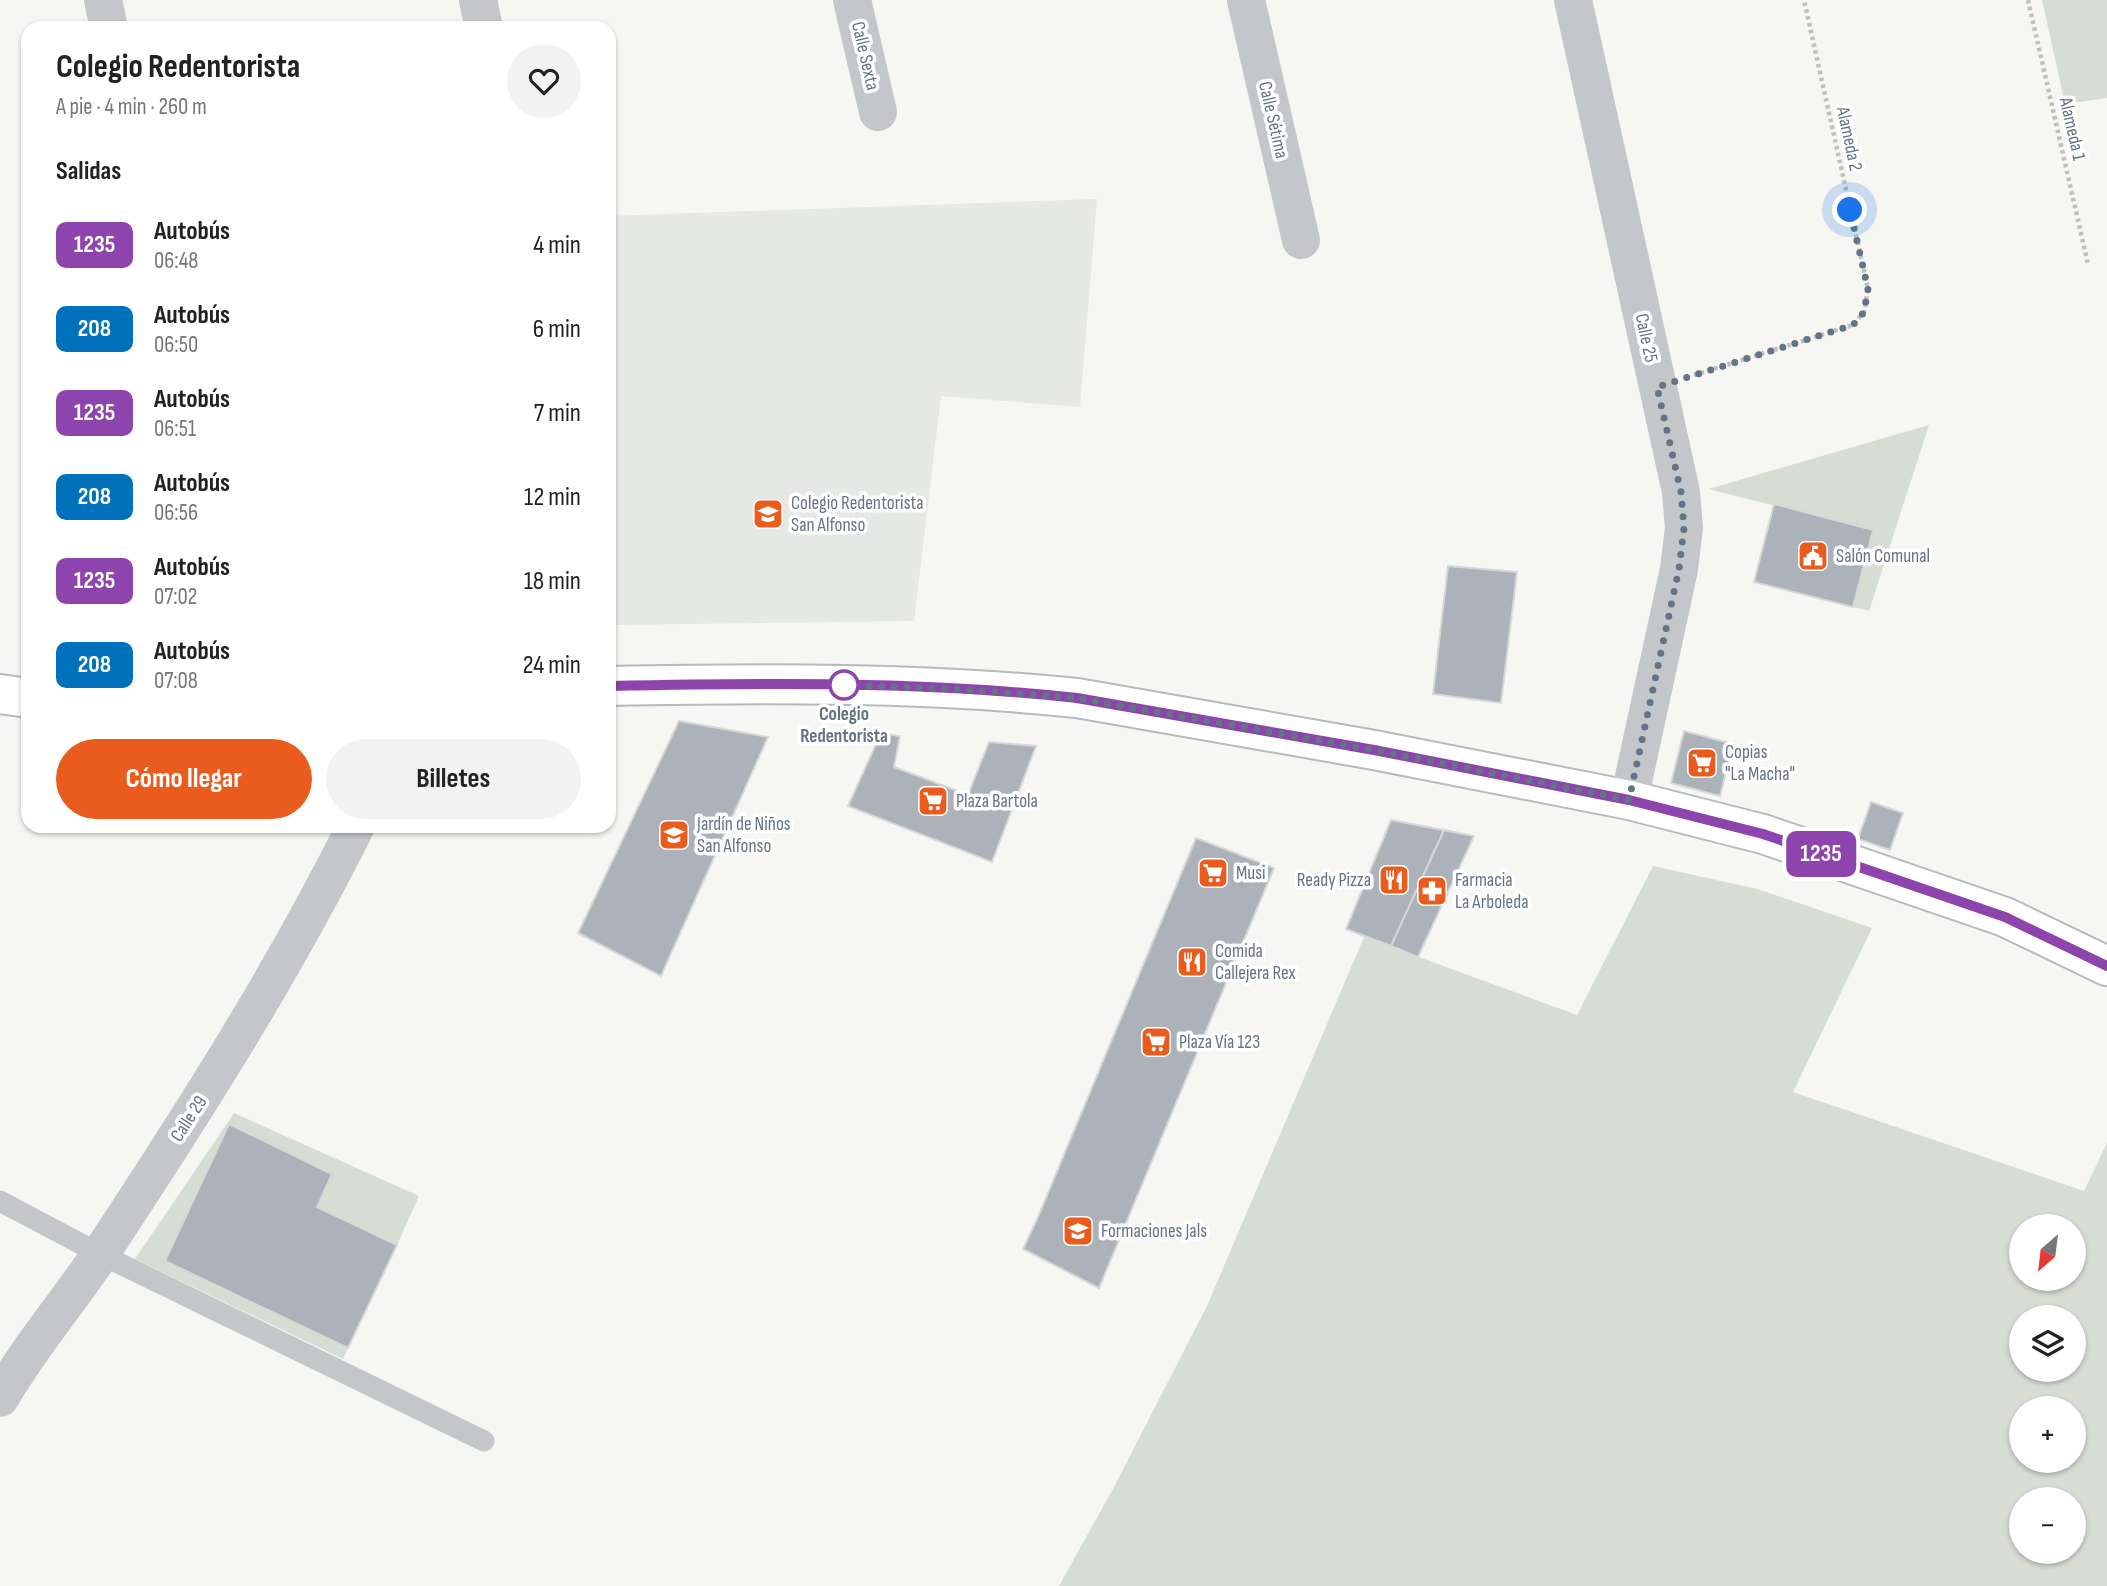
<!DOCTYPE html>
<html lang="es">
<head>
<meta charset="utf-8">
<style>
  :root { --surface:#fff; --page:#f2f2f2; --text:#222; --muted:#767676; --accent:#ea5c1e }
  body { margin:0; font-family:"Sofia Sans Condensed",sans-serif; background:var(--page); color:var(--text); height:100vh; display:flex; flex-direction:column; font-size:26px; white-space:nowrap }
  * { box-sizing:border-box; margin:0 }
  p { font-size:23px; color:var(--muted) }
  .icon { flex:none; width:38px; height:38px; fill:none; stroke:currentColor; stroke-width:2; stroke-linecap:round; stroke-linejoin:round }
  .map { position:relative; flex:1; overflow:hidden }
  .drawer { position:absolute; left:21px; top:21px; width:595px; height:812px; display:flex; flex-direction:column; background:var(--surface); border-radius:21px; box-shadow:0 2px 5px #0004 }
  .drawer>* { flex:none }
  .badge { padding:0 14px; border-radius:10px; font-size:24px; line-height:46px }
  .needle { width:46px; rotate:208deg }
  .tools { position:absolute; left:2009px; top:1214px; display:grid; gap:14px }
  .tools a { display:grid; place-items:center; width:77px; height:77px; border-radius:50%; background:var(--surface); box-shadow:0 2px 5px #0004; font-size:35px }
  .you { position:absolute; width:35px; height:35px; margin:-18px; border:5px solid #fff; border-radius:50%; background:#1a73e8; box-shadow:0 0 0 10px #1a73e833 }
  .map>.badge { position:absolute; translate:-50% -50%; box-shadow:0 0 0 4px #fff }
  h2 { padding:0 35px; font-size:26px; line-height:63px }
  .round { display:grid; place-items:center; flex:none; width:74px; height:74px; border-radius:37px; background:var(--page) }
  .summary { display:flex; align-items:center; justify-content:space-between; height:119px; padding:0 35px }
  h1 { font-size:33px; font-weight:700; line-height:52px }
  .action { display:flex; gap:14px; margin-top:auto; padding:14px 35px }
  .action a { flex:1; height:80px; border-radius:42px; background:var(--accent); color:#fff; font-size:28px; font-weight:700; line-height:80px; text-align:center }
  .action a+a { background:var(--page); color:var(--text) }
  ul { padding:0; list-style:none }
  li { display:flex; align-items:center; gap:21px; height:84px; padding:0 35px }
  li div { flex:1 }
  li b { display:block; font-size:26px }
  li em { font-style:normal }
  li .badge { min-width:77px; font-weight:700; text-align:center }
  .map>svg:first-child { display:block }
</style>
</head>
<body>
<div class="map">
<svg width="2107" height="1586" viewBox="0 0 2107 1586">
  <rect width="100%" height="100%" fill="#f6f6f2"/>
  <path fill="#e6e8e6" d="M1097 199 1080 407 941 396 914 621 609 625V216Z"/>
  <path fill="#d6ddd3" fill-rule="evenodd" d="M2042 0H2107V98L2065 104Z
    M1929 425 1869 611 1853 607 1873 530 1708 489Z
    M1653 866 1757 889 1872 928 1793 1092 2084 1191 2107 1143V1586H1059L1114 1487 1207 1306 1364 937 1577 1015ZM2021 1227H2074V1279H2021ZM2021 1318H2074V1370H2021ZM2021 1409H2074V1461H2021ZM2021 1500H2074V1552H2021Z
    M234 1113 419 1196 397 1245 317 1207 332 1173 229 1125 165 1261 348 1348 343 1359 135 1259Z"/>
  <path fill="#abb2b9" stroke="#d7d7d5" stroke-width="2" d="M1774 504 1873 530 1853 607 1754 582Z
    M1448 566 1517 572 1501 703 1433 694Z
    M679 721 768 737 661 976 578 933Z
    M1684 731 1733 744 1720 796 1671 783Z
    M881 733 900 736 894 767 968 795 989 742 1036 746 992 862 848 806Z
    M1871 802 1903 813 1890 850 1858 839Z
    M1391 820 1474 836 1418 957 1346 929Z
    M1391 820 1444 830 1391 946 1346 929Z
    M1444 830 1474 836 1418 957 1391 946Z
    M1196 838 1274 868 1099 1288 1023 1249 1038 1217Z
    M229 1124 332 1174 317 1207 397 1245 348 1348 165 1261Z"/>
  <g fill="none" stroke-linecap="round" stroke-linejoin="round">
    <g stroke="#b5babf" stroke-width="42">
      <path id="secondary" d="M609 686C765 683 922 682 1077 698L1374 750 1629 800 1763 834 2005 917 2107 966
        M0 694 28 698"/>
    </g>
    <path stroke="#bdbfc1" stroke-width="4.5" stroke-dasharray="3.5 3.5" stroke-linecap="butt" d="M2028 0 2088 264
      M1694 375 1853 325 1864 312 1868 289 1804 0"/>
    <path stroke="#c3c7ca" stroke-width="21" d="M0 1201 100 1254 484 1441"/>
    <path stroke="#c3c7ca" stroke-width="38" d="M103 0 109 28
      M478 0 484 28
      M852 0 878 112
      M1246 0 1301 240
      M1573 0 1681 492 1684 528 1679 569 1629 800
      M0 1398C30 1346 70 1300 103 1250 194 1112 282 974 356 826"/>
    <use href="#secondary" stroke="#fff" stroke-width="38"/>
  </g>
  <g fill="none" stroke-linecap="round" stroke-linejoin="round">
    <g stroke="#fff" stroke-width="16">
      <path id="line" d="M609 686C765 683 922 681 1077 698L1374 750 1629 800 1763 834 2005 917 2107 966"/>
    </g>
    <use href="#line" stroke="#8e44ad" stroke-width="10"/>
    <path stroke="#647485" stroke-width="7" stroke-dasharray="0 12.6" d="M844 685 956 689 1077 698 1374 750 1629 800 1679 569 1684 528 1681 492 1657 387 1853 325 1864 312 1868 289 1850 210"/>
  </g>
  <defs>
    <g id="school-square" transform="scale(1.575)"><rect x="-9" y="-9" width="18" height="18" rx="4" fill="#ea5c1e" stroke="#fff"/><path d="M0-5L7-2L0 1L-7-2ZM-4 1L0 2.5L4 1V4Q0 6-4 4Z" fill="#fff"/></g>
    <g id="civic-square" transform="scale(1.575)"><rect x="-9" y="-9" width="18" height="18" rx="4" fill="#ea5c1e" stroke="#fff"/><path d="M-.6-6.5H3V-4.5H.6V-3L4-1V1h2V6H-6V1h2V-1L-.6-3ZM-1.2 2.5V6h2.4V2.5Z" fill="#fff"/></g>
    <g id="supermarket-square" transform="scale(1.575)"><rect x="-9" y="-9" width="18" height="18" rx="4" fill="#ea5c1e" stroke="#fff"/><path d="M-6-5.5h2.5l.6 2H6L4.5 2H-2.5L-4.4-4H-6ZM-1.5 3.2a1.3 1.3 0 1 0 .1 0ZM3 3.2a1.3 1.3 0 1 0 .1 0Z" fill="#fff"/></g>
    <g id="restaurant-square" transform="scale(1.575)"><rect x="-9" y="-9" width="18" height="18" rx="4" fill="#ea5c1e" stroke="#fff"/><path d="M-5-6h1v4h1v-4h1v4h1v-4h1v5L-1.5 .5V6h-2V.5L-5-1ZM5-6V6H3V1.5H1.5Q1.5-4 5-6Z" fill="#fff"/></g>
    <g id="pharmacy-square" transform="scale(1.575)"><rect x="-9" y="-9" width="18" height="18" rx="4" fill="#ea5c1e" stroke="#fff"/><path d="M-2-6h4v4h4v4h-4v4h-4v-4h-4v-4h4Z" fill="#fff"/></g>
    <g id="university-square" transform="scale(1.575)"><rect x="-9" y="-9" width="18" height="18" rx="4" fill="#ea5c1e" stroke="#fff"/><path d="M0-5L7-2L0 1L-7-2ZM-4 1L0 2.5L4 1V4Q0 6-4 4Z" fill="#fff"/></g>
  </defs>
  <g fill-rule="evenodd">
    <use href="#school-square" x="768" y="514"/>
    <use href="#civic-square" x="1813" y="556"/>
    <use href="#supermarket-square" x="1702" y="763"/>
    <use href="#supermarket-square" x="933" y="801"/>
    <use href="#school-square" x="674" y="835"/>
    <use href="#supermarket-square" x="1213" y="873"/>
    <use href="#restaurant-square" x="1394" y="880"/>
    <use href="#pharmacy-square" x="1432" y="891"/>
    <use href="#restaurant-square" x="1192" y="962"/>
    <use href="#supermarket-square" x="1156" y="1042"/>
    <use href="#university-square" x="1078" y="1231"/>
  </g>
  <circle fill="#fff" stroke="#8e44ad" stroke-width="3.5" cx="844" cy="685" r="14"/>
  <g text-anchor="middle" dominant-baseline="central" stroke-width="7" stroke-linejoin="round" paint-order="stroke">
    <g font-size="19" fill="#647485" stroke="#fff">
      <text transform="translate(865 56) rotate(77)">Calle Sexta</text>
      <text transform="translate(1273 120) rotate(77)">Calle Sétima</text>
      <text transform="translate(2072 129) rotate(77)">Alameda 1</text>
      <text transform="translate(1849 139) rotate(78)">Alameda 2</text>
      <text transform="translate(1646 338) rotate(78)">Calle 25</text>
      <text transform="translate(189 1119) rotate(-57)">Calle 29</text>
    </g>
    <g font-size="19" fill="#647485" stroke="#fff" text-anchor="start">
      <text x="791" y="503">Colegio Redentorista<tspan x="791" dy="22">San Alfonso</tspan></text>
      <text x="1836" y="556">Salón Comunal</text>
      <text x="1725" y="752">Copias<tspan x="1725" dy="22">"La Macha"</tspan></text>
      <text x="956" y="801">Plaza Bartola</text>
      <text x="697" y="824">Jardín de Niños<tspan x="697" dy="22">San Alfonso</tspan></text>
      <text x="1236" y="873">Musi</text>
      <text x="1371" y="880" text-anchor="end">Ready Pizza</text>
      <text x="1455" y="880">Farmacia<tspan x="1455" dy="22">La Arboleda</tspan></text>
      <text x="1215" y="951">Comida<tspan x="1215" dy="22">Callejera Rex</tspan></text>
      <text x="1179" y="1042">Plaza Vía 123</text>
      <text x="1101" y="1231">Formaciones Jals</text>
    </g>
    <g font-size="19" font-weight="bold" fill="#647485" stroke="#fff">
      <text x="844" y="714">Colegio<tspan x="844" dy="22">Redentorista</tspan></text>
    </g>
  </g>
</svg>
<div class="tools">
<a><svg class="needle" viewBox="-14 -14 28 28"><path d="M0-13l5 13h-10z" fill="#e53935"/><path d="M0 13l5-13h-10z" fill="#767676"/></svg></a>
<a><svg class="icon" aria-label="layers" viewBox="0 0 24 24"><path d="M12 4l9 5-9 5-9-5zM3 14l9 5 9-5"/></svg></a>
<a>+</a>
<a>−</a>
</div>
<div class="you" style="left:1850px;top:210px"></div>
<b class="badge" style="left:1821px;top:854px;background:#8e44ad;color:#fff">1235</b>
<section class="drawer">
<div class="summary"><div><h1>Colegio Redentorista</h1><p>A pie · 4 min · 260 m</p></div><a class="round"><svg class="icon" aria-label="heart" viewBox="0 0 24 24"><path d="M12 20l-8-8c-3-5 5-10 8-4 3-6 11-1 8 4z"/></svg></a></div>
<h2>Salidas</h2>
<ul>
<li><span class="badge" style="background:#8e44ad;color:#fff">1235</span><div><b>Autobús</b><p>06:48</p></div><em>4 min</em></li>
<li><span class="badge" style="background:#0072bc;color:#fff">208</span><div><b>Autobús</b><p>06:50</p></div><em>6 min</em></li>
<li><span class="badge" style="background:#8e44ad;color:#fff">1235</span><div><b>Autobús</b><p>06:51</p></div><em>7 min</em></li>
<li><span class="badge" style="background:#0072bc;color:#fff">208</span><div><b>Autobús</b><p>06:56</p></div><em>12 min</em></li>
<li><span class="badge" style="background:#8e44ad;color:#fff">1235</span><div><b>Autobús</b><p>07:02</p></div><em>18 min</em></li>
<li><span class="badge" style="background:#0072bc;color:#fff">208</span><div><b>Autobús</b><p>07:08</p></div><em>24 min</em></li>
</ul>
<div class="action"><a>Cómo llegar</a><a>Billetes</a></div>
</section>
</div>
</body>
</html>
